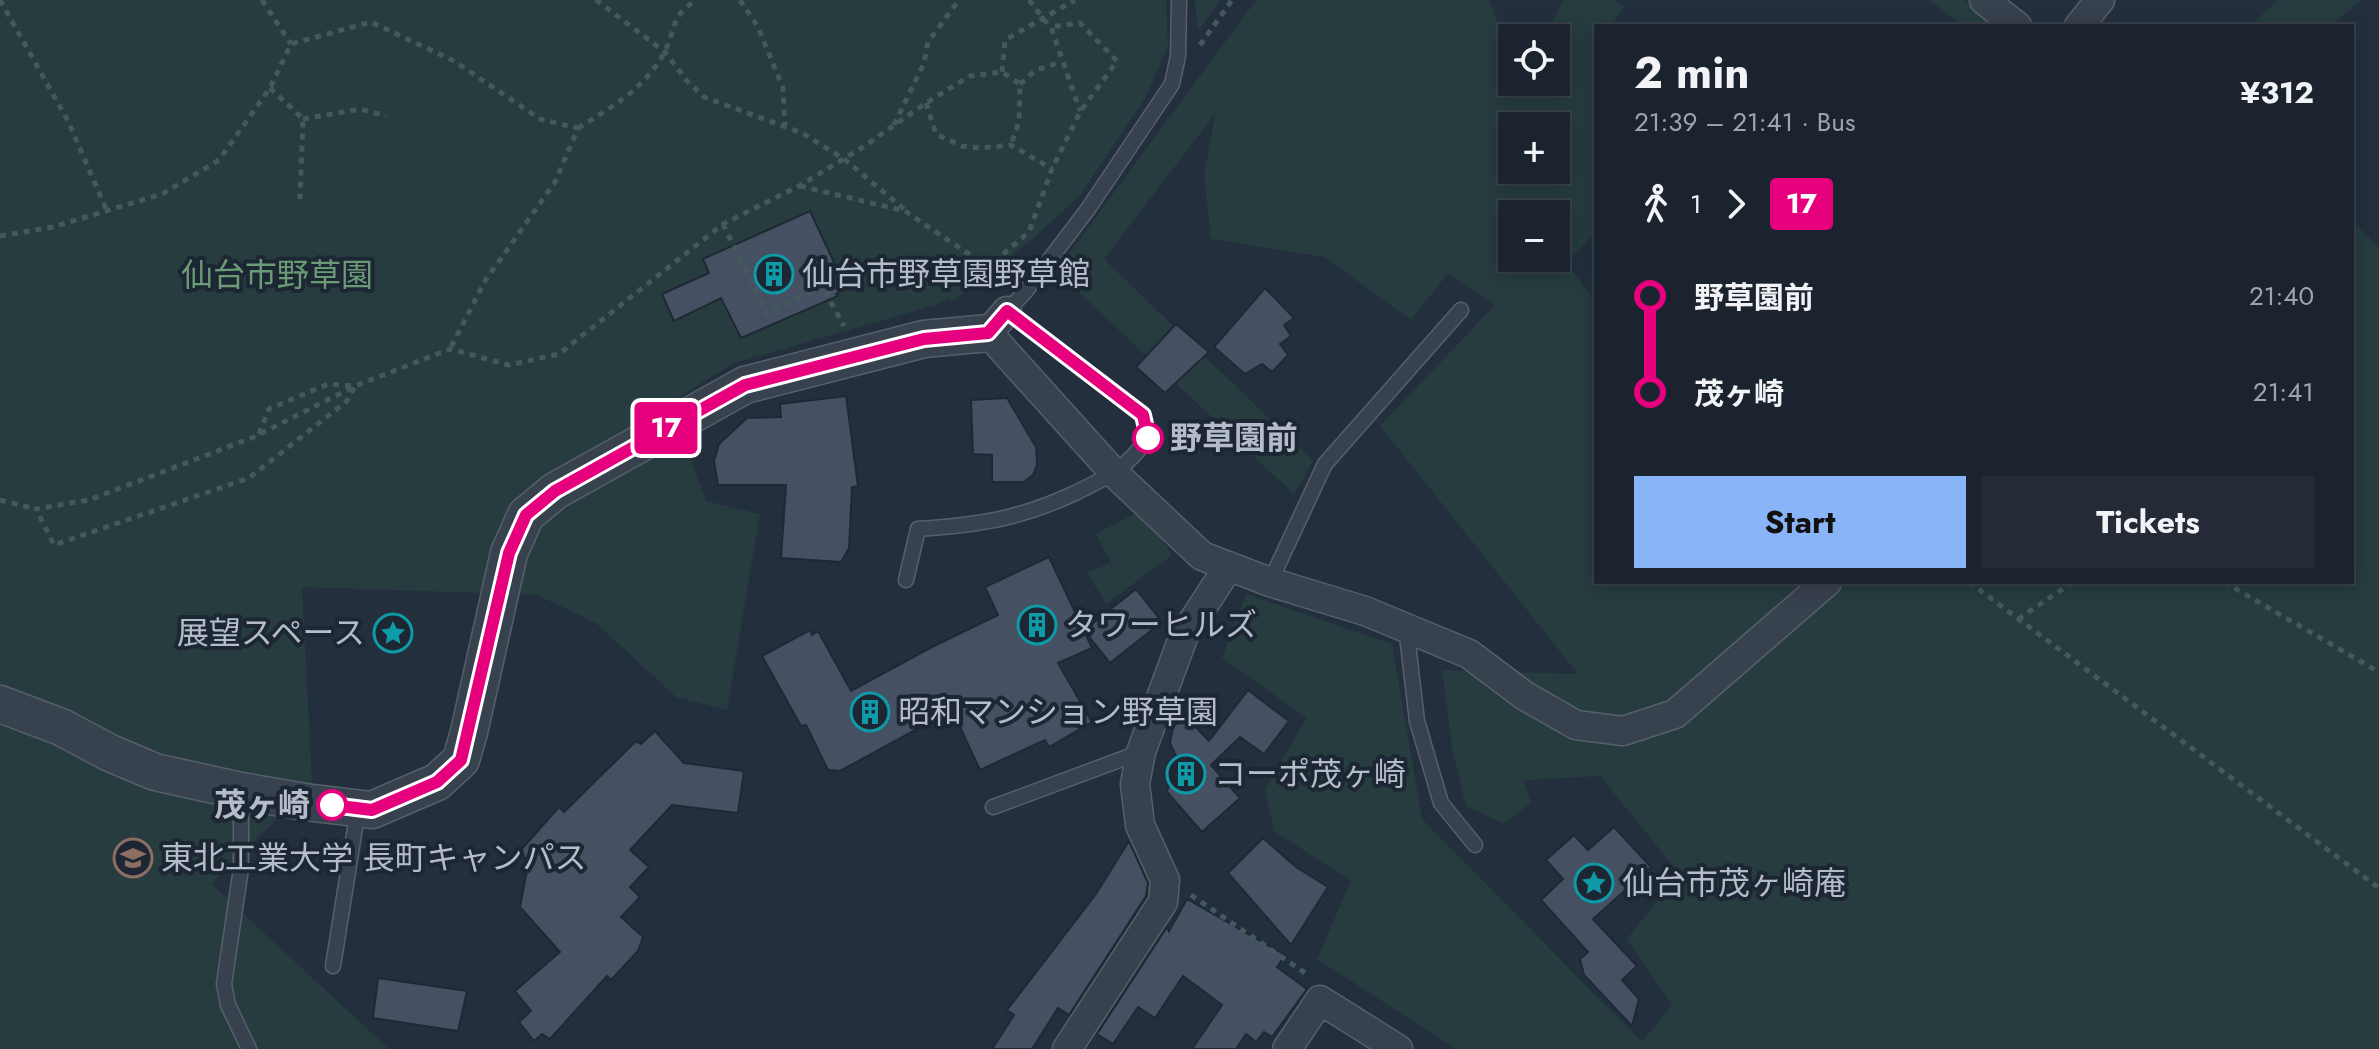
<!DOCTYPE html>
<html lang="en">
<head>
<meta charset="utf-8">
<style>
  :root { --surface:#1b232e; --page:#242b36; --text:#f1f3f6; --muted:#a0a4aa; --line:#39404a; --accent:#8ab4f8 }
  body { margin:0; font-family:Jost,"Noto Sans JP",sans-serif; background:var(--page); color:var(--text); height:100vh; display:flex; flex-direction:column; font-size:30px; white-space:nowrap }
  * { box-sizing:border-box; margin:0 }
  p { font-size:26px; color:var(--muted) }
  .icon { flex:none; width:44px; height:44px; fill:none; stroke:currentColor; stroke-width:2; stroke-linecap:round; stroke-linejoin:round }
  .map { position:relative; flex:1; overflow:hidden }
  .panel { position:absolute; left:1594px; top:24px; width:760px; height:560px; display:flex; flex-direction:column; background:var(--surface); border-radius:0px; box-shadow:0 4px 20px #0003,0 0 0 2px var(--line) }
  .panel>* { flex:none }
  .badge { padding:0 16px; border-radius:6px; font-size:28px; line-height:52px }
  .buttons { position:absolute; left:1498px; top:24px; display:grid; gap:16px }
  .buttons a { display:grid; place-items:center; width:72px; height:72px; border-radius:0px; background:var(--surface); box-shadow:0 4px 20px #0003,0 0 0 2px var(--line); font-size:40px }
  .map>.badge { position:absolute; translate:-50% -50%; box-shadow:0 0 0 4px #fff }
  .legs { display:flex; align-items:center; gap:12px; height:88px; padding:0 40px; font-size:26px }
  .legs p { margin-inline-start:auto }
  .head { display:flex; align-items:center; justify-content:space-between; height:136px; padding:0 40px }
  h1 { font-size:44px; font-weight:700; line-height:60px }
  .button { display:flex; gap:16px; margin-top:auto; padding:16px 40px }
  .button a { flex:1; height:92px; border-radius:0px; background:var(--accent); color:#111; font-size:32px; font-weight:700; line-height:92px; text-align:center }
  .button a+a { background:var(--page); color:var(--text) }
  ul { padding:0 40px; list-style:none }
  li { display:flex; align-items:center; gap:28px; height:96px; font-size:30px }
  li i { display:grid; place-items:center; width:12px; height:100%; margin:0 10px; background:currentColor }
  li i::after { content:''; width:20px; height:20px; margin:-10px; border:6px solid; border-radius:50%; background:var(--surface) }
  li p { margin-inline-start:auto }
  li:first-child i { background:linear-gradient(#0000 50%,currentColor 0) }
  li:last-child i { background:linear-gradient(currentColor 50%,#0000 0) }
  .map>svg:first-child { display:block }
</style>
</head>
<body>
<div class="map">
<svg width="2379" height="1049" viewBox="0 0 2379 1049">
  <rect width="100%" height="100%" fill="#242f3e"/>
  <path fill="#263c3f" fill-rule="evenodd" d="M0 0H1166L1168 46 1146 97 1081 194 1034 238 952 302 948 298 936 305 734 363 669 403 706 501 760 514 727 710 676 697 596 623 537 595 302 587 312 784 211 884 389 1049H0Z
    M1195 0H1220L1198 31Z
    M1256 0H1489L1497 21 1547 33 1563 0H1613L1624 7 1611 26H1596V232L1566 263 1596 301V582H2352V220L2379 248V1049H1456L1317 959 1351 881 1274 831 1265 789 1307 718 1222 658 1246 594 1392 644 1422 819 1642 1042 1672 1005 1627 939 1679 873 1600 776 1524 780 1531 803 1504 824 1466 806 1453 753 1442 670 1578 674 1380 426 1495 305 1448 273 1411 320 1325 257 1211 239 1204 176 1215 114 1104 259 1313 461 1294 494 1056 271ZM1512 38H1556V82H1512ZM1512 126H1556V170H1512ZM1512 214H1556V258H1512Z
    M1929 0H1964L1996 26H1963Z
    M2279 0H2361L2331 26H2249Z
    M1142 510 1172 555 1106 604 1087 573 1111 563 1096 534Z"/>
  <path fill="#455162" stroke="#1f2835" stroke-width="2" d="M810 211 846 288 836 294 838 296 741 338 721 298 674 321 662 294 709 273 703 259Z
    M1265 288 1294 318 1284 325 1291 336 1280 344 1288 355 1272 372 1262 364 1245 374 1214 347Z
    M1176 324 1209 352 1165 393 1136 367Z
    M846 396 858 486 852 487 849 548 841 562 781 558 786 485H718L714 461 719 444 747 418 781 417 780 404Z
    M1007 398 1036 447 1037 465 1033 475 1024 482H992V455L973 454 971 400Z
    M1049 557 1092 648 1058 663 1092 722 1049 747 1045 740 980 770 952 710 840 771 828 770 806 725 801 726 762 656 810 630 812 635 818 631 851 691 930 648 998 615 985 587Z
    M1136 589 1162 622 1110 663 1084 630Z
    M1248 690 1289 721 1264 754 1240 737 1211 765 1240 798 1202 832 1167 792 1176 756 1170 743 1173 727 1185 716 1209 741Z
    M655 731 684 763 744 771 738 813 672 805 630 850 649 867 630 887 640 897 621 917 643 937 638 951 611 980 607 976 550 1039 542 1034 534 1041 519 1022 531 1011 515 991 560 952 520 907 528 865 521 850 559 807 564 812 636 741 641 744Z
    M1614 827 1651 867 1593 919 1637 966 1622 980 1639 999 1632 1026 1584 975 1580 959 1588 952 1541 900 1563 879 1546 860 1574 835 1588 850Z
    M1263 838 1296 867 1328 887 1291 945 1228 873Z
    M1129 841 1148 883 1146 896 1069 1015 1058 1008 1032 1049H992L1014 1015 1007 1010 1096 894Z
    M1187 899 1285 955 1277 967 1307 989 1272 1037 1264 1032 1256 1042 1246 1034 1236 1049H1192L1222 1005 1183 976 1155 1018 1138 1007 1113 1044 1097 1034 1167 927 1169 931Z
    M378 978 467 991 458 1031 373 1018Z"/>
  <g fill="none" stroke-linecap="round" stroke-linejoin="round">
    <g stroke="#565f6c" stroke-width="17">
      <path id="service" d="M906 580 918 529C978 525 1020 519 1075 493 1108 477 1126 469 1148 438L1143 415 1007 311 1025 292 1088 209 1172 84 1178 56 1179 0
        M1270 582 1325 464 1461 310
        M1406 627 1417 721 1441 803 1475 845
        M241 792V868L224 984 228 1005 249 1049
        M993 807 1141 752
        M333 966 358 809"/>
    </g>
    <g stroke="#565f6c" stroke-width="31">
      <path id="minor" d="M1984 0 2017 26
        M2079 26 2100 0
        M1007 311 988 333 1115 474 1202 556 1270 582 1365 611 1469 654 1525 696 1576 725 1623 731 1675 714 1827 582
        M1067 1049 1163 902 1165 880 1140 825 1135 784 1141 752 1184 635 1229 566
        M1287 1049 1320 1000 1398 1049"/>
    </g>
    <g stroke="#565f6c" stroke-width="39">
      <path id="tertiary" d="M0 704 61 727 110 753 155 772 241 791 305 802 372 810 437 782 461 760 469 732 509 553 526 515 555 491 745 385 924 339 988 333"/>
    </g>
    <path stroke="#44595c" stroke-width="5" stroke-dasharray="6 6" stroke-linecap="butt" d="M0 0 68 121 107 211
      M262 0 291 44
      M596 0 665 52 687 81 704 97 802 133 844 159 905 210
      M740 0 758 27 783 88 785 126
      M1029 0 1052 30 1080 111
      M1200 45 1232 0
      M1002 72 1005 40 1075 0
      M1020 84 1036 70 1061 62
      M270 88 303 119 300 199
      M926 103 936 134 962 146 980 148 1011 145 1052 169
      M303 119 360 109 386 116
      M894 125 924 63 928 42 959 0
      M578 128C611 108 645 88 664 53 677 28 669 18 696 0
      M800 186 905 211 988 267 1029 232 1052 169 1080 112 1117 61 1080 23 1050 27
      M723 224 767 314 822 286 844 326
      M0 236 53 227 162 194 219 160 270 88 291 44 371 22 454 61 540 119 578 128 555 182 485 281 450 349
      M259 434 269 409 328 384 355 386 347 401 249 478 54 545 36 509 89 500 254 437 355 386 450 349 509 365 559 354 723 224 801 185 863 147 926 103 970 76 1002 72 1020 84 1019 122 1011 145
      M0 500 36 509
      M1969 582 2379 888
      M2224 582 2379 672
      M2018 619 2073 582
      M1191 895 1308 975"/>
    <use href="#service" stroke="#38414e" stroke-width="14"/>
    <use href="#minor" stroke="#38414e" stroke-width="28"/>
    <use href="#tertiary" stroke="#38414e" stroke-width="36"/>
  </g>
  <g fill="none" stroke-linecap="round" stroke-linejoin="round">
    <g stroke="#fff" stroke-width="18">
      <path id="line-1" d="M332 805 372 810 437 782 461 760 509 553 526 515 555 491 745 385 924 339 988 333 1007 311 1143 415 1148 438"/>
    </g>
    <use href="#line-1" stroke="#e6007e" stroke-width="12"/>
  </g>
  <defs>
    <g id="building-ring" transform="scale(2)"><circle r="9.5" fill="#1d2633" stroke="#0f9aa8" stroke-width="1.5"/><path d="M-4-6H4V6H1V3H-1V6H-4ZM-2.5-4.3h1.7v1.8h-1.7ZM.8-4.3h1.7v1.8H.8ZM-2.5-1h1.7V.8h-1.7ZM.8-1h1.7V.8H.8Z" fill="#0f9aa8"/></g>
    <g id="sight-ring" transform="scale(2)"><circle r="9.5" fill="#1d2633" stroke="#0f9aa8" stroke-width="1.5"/><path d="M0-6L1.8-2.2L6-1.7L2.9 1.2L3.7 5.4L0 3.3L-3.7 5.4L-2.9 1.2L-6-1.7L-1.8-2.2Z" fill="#0f9aa8"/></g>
    <g id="university-ring" transform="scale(2)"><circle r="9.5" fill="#1d2633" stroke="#8d6e63" stroke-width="1.5"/><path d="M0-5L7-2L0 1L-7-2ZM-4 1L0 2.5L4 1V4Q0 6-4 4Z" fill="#8d6e63"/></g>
  </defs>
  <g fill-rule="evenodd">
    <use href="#building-ring" x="774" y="274"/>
    <use href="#building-ring" x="1037" y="625"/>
    <use href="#sight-ring" x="393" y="633"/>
    <use href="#building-ring" x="870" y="712"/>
    <use href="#building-ring" x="1186" y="774"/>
    <use href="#university-ring" x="133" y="858"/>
    <use href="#sight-ring" x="1594" y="883"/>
  </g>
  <g fill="#fff" stroke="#e6007e" stroke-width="4">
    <circle cx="1148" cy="438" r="14"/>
    <circle cx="332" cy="805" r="14"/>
  </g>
  <g text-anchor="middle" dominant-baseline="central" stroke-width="8" stroke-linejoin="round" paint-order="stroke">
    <g font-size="32" fill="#b4bcc9" stroke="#1d2633" text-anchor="start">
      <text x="802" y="274">仙台市野草園野草館</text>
      <text x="1065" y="625">タワーヒルズ</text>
      <text x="365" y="633" text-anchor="end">展望スペース</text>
      <text x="898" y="712">昭和マンション野草園</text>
      <text x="1214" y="774">コーポ茂ヶ崎</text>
      <text x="161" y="858">東北工業大学 長町キャンパス</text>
      <text x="1622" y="883">仙台市茂ヶ崎庵</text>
    </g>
    <g font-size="32" fill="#6b9a76" stroke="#1d2633">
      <text x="277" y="275">仙台市野草園</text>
    </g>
    <g font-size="32" font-weight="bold" fill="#b4bcc9" stroke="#1d2633" text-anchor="start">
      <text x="1170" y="438">野草園前</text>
      <text x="310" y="805" text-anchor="end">茂ヶ崎</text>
    </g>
  </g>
</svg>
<div class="buttons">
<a><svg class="icon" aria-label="locate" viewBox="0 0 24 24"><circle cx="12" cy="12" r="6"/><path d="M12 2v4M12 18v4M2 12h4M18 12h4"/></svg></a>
<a>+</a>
<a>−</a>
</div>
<b class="badge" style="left:666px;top:428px;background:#e6007e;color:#fff">17</b>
<section class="panel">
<div class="head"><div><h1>2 min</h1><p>21:39 – 21:41 · Bus</p></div><b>¥312</b></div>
<div class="legs"><svg class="icon" aria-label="walk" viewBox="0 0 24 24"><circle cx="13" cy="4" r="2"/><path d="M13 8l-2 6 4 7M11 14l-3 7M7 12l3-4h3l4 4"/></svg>1<svg class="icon" aria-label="forward" viewBox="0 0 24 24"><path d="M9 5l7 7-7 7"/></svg><b class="badge" style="background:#e6007e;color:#fff">17</b></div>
<ul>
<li><i style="color:#e6007e"></i><b>野草園前</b><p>21:40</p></li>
<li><i style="color:#e6007e"></i><b>茂ヶ崎</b><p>21:41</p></li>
</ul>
<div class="button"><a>Start</a><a>Tickets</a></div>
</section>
</div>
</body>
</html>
